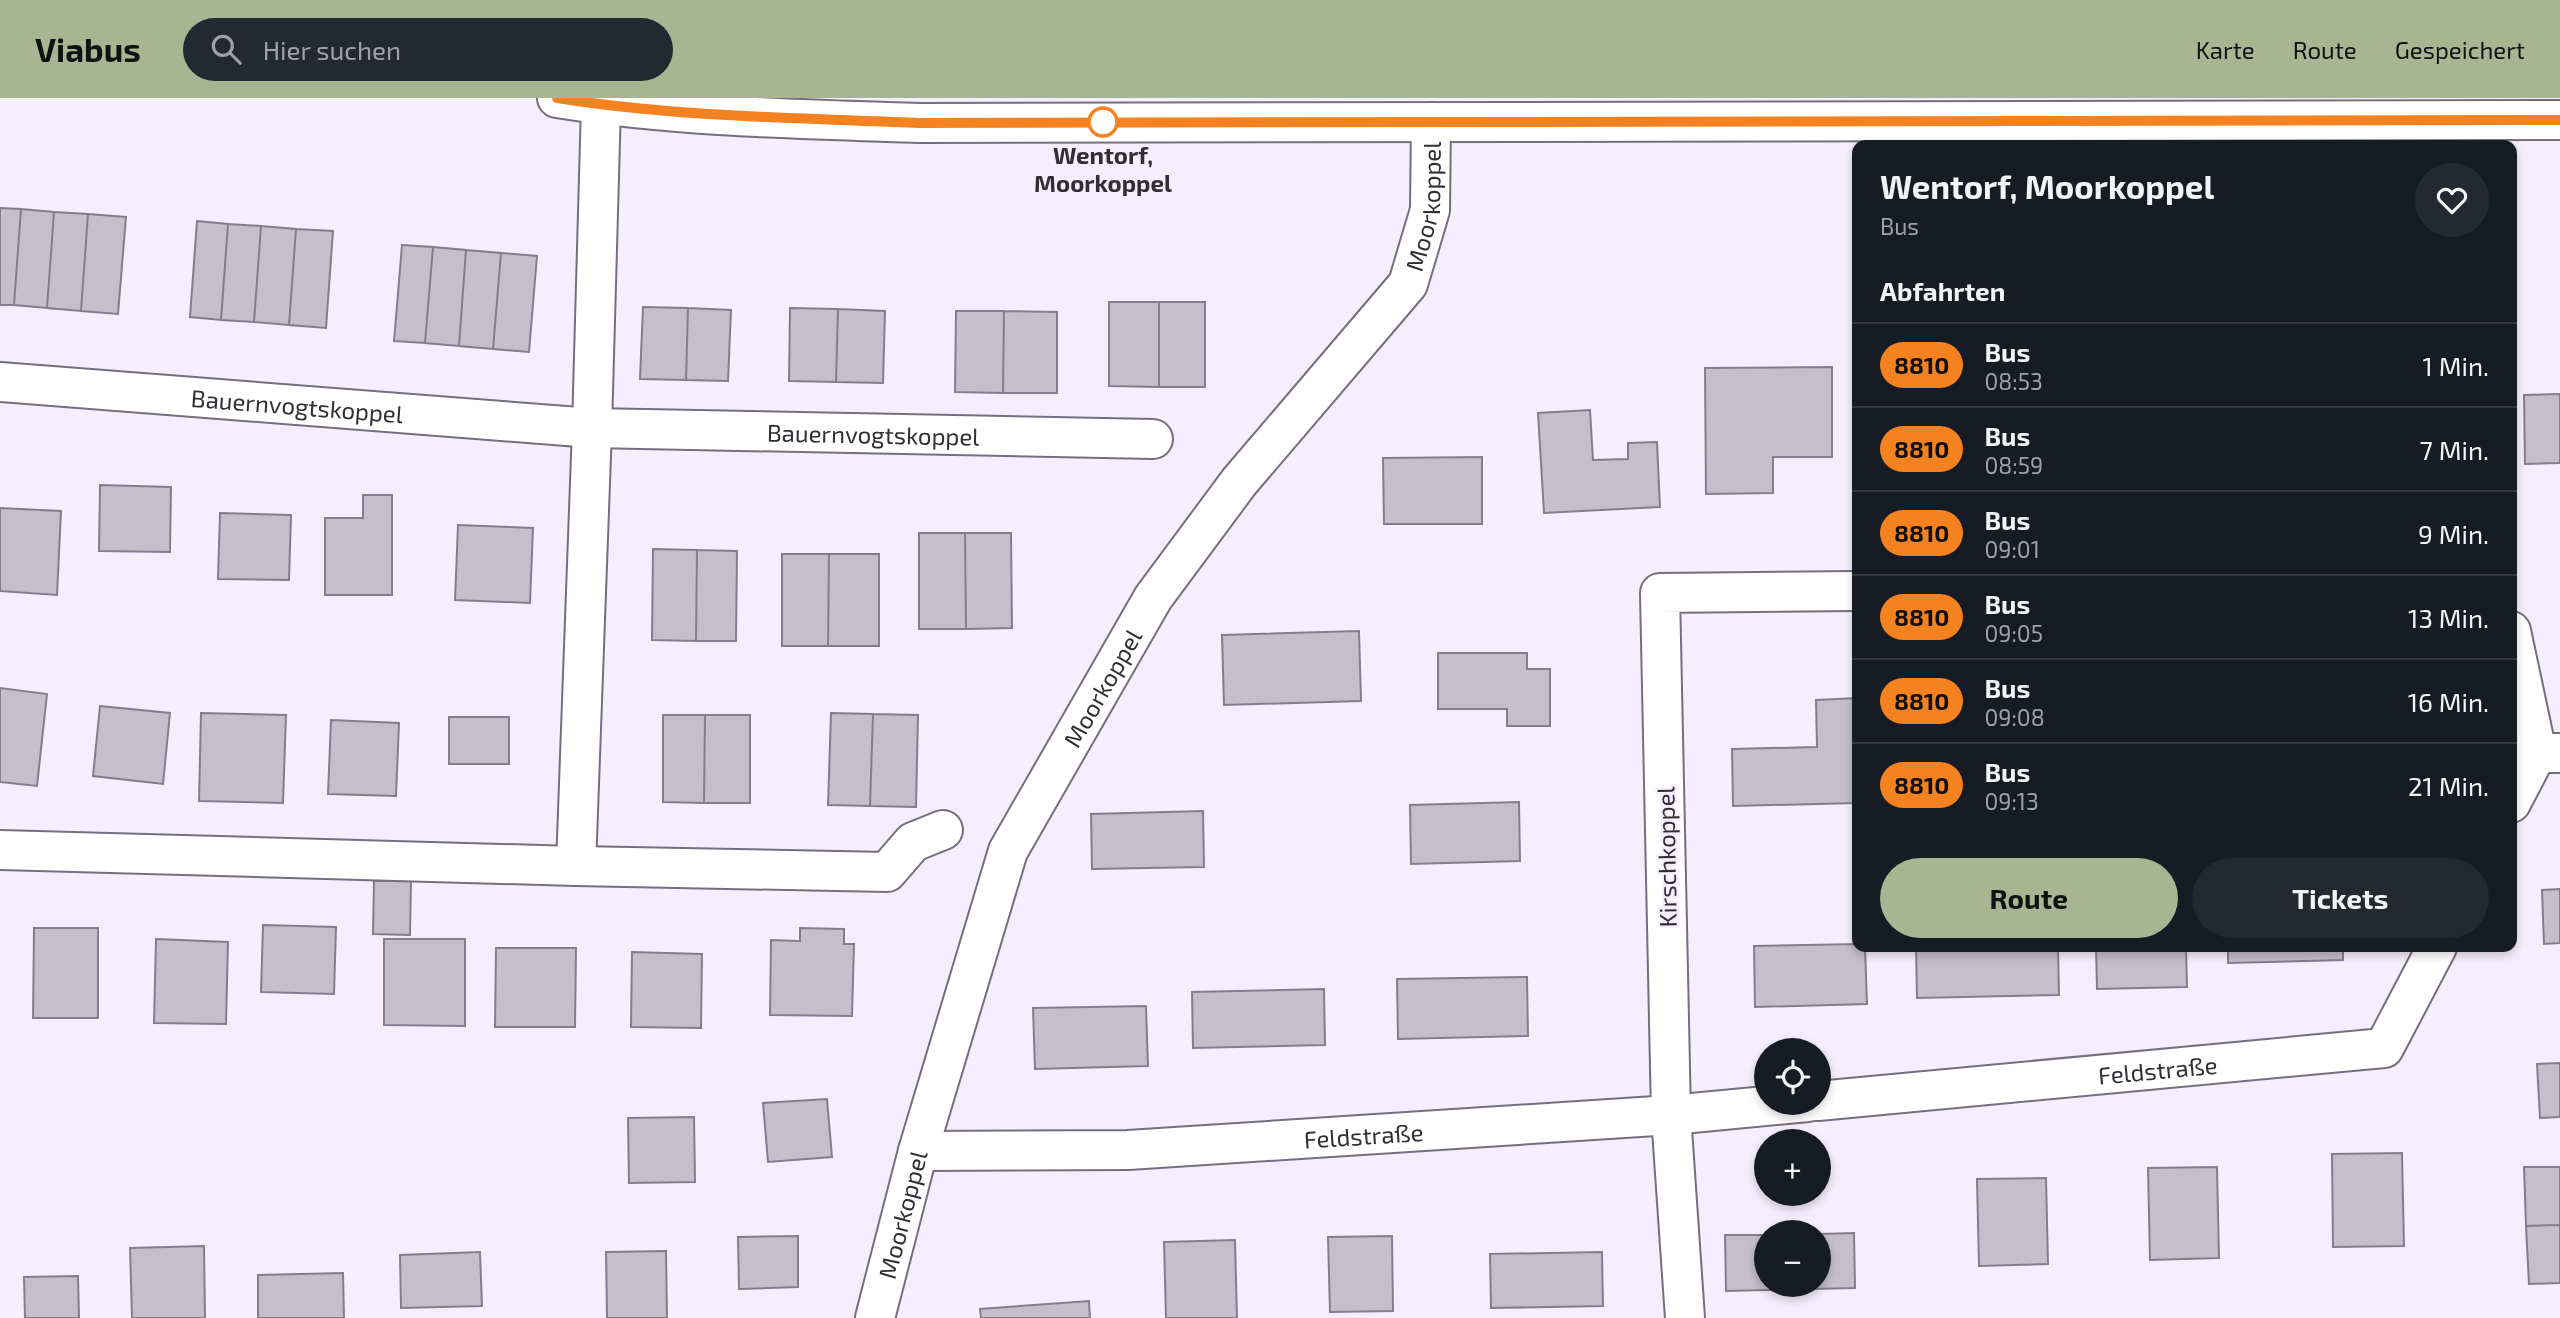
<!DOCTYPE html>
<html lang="de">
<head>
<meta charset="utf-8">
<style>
  :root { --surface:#171b24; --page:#242831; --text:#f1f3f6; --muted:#9ea1a6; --line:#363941; --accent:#a8b492 }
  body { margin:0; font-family:"Exo 2",sans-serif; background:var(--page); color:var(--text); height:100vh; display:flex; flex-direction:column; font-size:26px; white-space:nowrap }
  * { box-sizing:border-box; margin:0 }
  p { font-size:23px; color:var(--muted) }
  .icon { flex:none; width:38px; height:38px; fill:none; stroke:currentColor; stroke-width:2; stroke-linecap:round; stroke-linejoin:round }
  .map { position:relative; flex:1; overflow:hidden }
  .details { position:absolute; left:1852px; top:42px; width:665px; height:812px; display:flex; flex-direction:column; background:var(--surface); border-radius:14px; box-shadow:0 4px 10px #0003 }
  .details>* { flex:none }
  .badge { padding:0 14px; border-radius:23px; font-size:24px; line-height:46px }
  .controls { position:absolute; left:1754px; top:940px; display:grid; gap:14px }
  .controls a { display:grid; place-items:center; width:77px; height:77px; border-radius:50%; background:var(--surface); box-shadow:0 4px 10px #0003; font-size:35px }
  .map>.badge { position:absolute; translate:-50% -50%; box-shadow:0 0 0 4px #fff }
  h2 { padding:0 28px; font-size:26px; line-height:63px }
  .round { display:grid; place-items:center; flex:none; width:74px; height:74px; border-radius:37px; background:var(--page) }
  .summary { display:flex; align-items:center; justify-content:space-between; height:119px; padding:0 28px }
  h1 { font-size:33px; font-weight:700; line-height:52px }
  .primary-button { display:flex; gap:14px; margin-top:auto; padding:14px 28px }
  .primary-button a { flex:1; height:80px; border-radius:42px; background:var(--accent); color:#111; font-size:28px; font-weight:700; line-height:80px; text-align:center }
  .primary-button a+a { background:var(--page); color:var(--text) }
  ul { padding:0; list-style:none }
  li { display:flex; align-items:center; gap:21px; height:84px; padding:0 28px; border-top:2px solid var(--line) }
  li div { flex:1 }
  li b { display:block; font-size:26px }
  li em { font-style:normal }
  li .badge { min-width:77px; font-weight:700; text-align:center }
  header { display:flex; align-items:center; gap:42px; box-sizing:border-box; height:98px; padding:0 35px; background:var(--accent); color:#111 }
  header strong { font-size:33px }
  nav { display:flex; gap:38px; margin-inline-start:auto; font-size:24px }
  .search { width:490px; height:63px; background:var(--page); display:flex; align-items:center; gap:18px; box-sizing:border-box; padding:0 24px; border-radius:38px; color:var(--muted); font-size:26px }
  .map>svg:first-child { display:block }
</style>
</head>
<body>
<header>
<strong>Viabus</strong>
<div class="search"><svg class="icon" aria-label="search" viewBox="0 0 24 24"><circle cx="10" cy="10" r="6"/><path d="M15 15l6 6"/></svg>Hier suchen</div>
<nav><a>Karte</a><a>Route</a><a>Gespeichert</a></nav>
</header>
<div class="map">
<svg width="2560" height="1220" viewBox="0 0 2560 1220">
  <rect width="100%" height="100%" fill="#f5eefe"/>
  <path fill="#c4becd" stroke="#847e8c" stroke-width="2" d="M0 110 21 111 14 207H0Z
    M21 111 54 114 47 210 14 207Z
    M54 114 88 116 81 213 47 210Z
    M88 116 126 119 118 216 81 213Z
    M197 123 228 126 221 222 190 219Z
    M228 126 261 128 254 224 221 222Z
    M261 128 296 131 289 227 254 224Z
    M296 131 333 133 326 230 289 227Z
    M402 147 433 149 425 245 394 243Z
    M433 149 466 152 459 248 425 245Z
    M466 152 501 155 493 251 459 248Z
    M501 155 537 158 529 254 493 251Z
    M1109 204H1159V289L1109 288Z
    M1159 204H1205V289H1159Z
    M643 209 688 210 686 282 640 281Z
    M688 210 731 212 728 283 686 282Z
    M790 210 838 211 836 284 789 283Z
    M838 211 885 213 883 285 836 284Z
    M956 213H1004L1003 295 955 294Z
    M1004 213 1057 214V295H1003Z
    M1832 269V359H1773V395L1706 396 1705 270Z
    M2560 296V365L2525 366 2524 297Z
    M1590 312 1593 362 1628 361V345L1657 344 1660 409 1544 415 1538 315Z
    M1482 359V426H1384L1383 360Z
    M100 387 171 389 170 454 99 453Z
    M363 397H392V497H325V420H363Z
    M0 410 61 413 57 497 0 493Z
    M220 415 291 417 289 482 218 481Z
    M458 427 533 430 530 505 455 502Z
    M919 435H965L966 531H919Z
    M965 435H1011L1012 530 966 531Z
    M653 451 697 452 696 543 652 542Z
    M697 452 737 453 736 543H696Z
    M782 456H829L828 548H782Z
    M829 456H879V548H828Z
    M1359 533 1361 603 1224 607 1222 537Z
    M1438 555H1527V571H1550V628H1507V611H1438Z
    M0 590 47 596 37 688 0 684Z
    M1857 600V705L1733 708 1732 651 1817 649 1816 602Z
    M100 608 170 615 163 686 93 678Z
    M201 615 286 617 283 705 199 703Z
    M831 615 873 616 870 708 828 707Z
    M873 616 918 617 916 709 870 708Z
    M663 617H705L704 705 663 704Z
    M705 617H750V705H704Z
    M449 619H509V666H449Z
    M331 622 399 625 396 698 328 696Z
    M1519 704 1520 763 1411 766 1410 707Z
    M1203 713 1204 769 1092 771 1091 716Z
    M374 783H411L410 837 373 836Z
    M2560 791V845L2544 846 2542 792Z
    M263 827 336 829 334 896 261 894Z
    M34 830H98V920H33Z
    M800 830 844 831V846H854L852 918 770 917 771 842 800 843Z
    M156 841 228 844 226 926 154 925Z
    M384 841H465V928L384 927Z
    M1857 846V849H1865L1867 906 1755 909 1754 848Z
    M1916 849H2058L2059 897 1917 900Z
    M2096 849H2186L2187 889 2097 891Z
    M2228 849H2343V862L2228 865Z
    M496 850H576L575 929H495Z
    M632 854 702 856 701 930 631 929Z
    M1527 879 1528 938 1398 941 1397 881Z
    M1324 891 1325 947 1193 950 1192 894Z
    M1146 908 1148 968 1035 971 1033 910Z
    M2560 965V1019L2540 1020 2537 966Z
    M827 1001 832 1059 768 1064 763 1005Z
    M694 1019 695 1084 629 1085 628 1020Z
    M2402 1055 2404 1148 2333 1149 2332 1056Z
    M2217 1069 2219 1160 2150 1162 2148 1070Z
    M2524 1069H2560V1127L2526 1128Z
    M2046 1080 2048 1166 1979 1168 1977 1081Z
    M2560 1127V1185L2529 1186 2526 1128Z
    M1854 1135 1855 1190 1726 1193 1725 1137H1766V1186H1818V1136Z
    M798 1138V1189L739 1191 738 1139Z
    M1392 1138 1393 1213 1330 1214 1328 1139Z
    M1235 1142 1237 1220H1166L1164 1144Z
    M204 1148 205 1220H132L130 1150Z
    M666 1153 667 1220H607L606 1154Z
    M480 1154 482 1208 401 1210 400 1157Z
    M1602 1154 1603 1208 1491 1210 1490 1156Z
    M343 1175 344 1220H258V1177Z
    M78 1178 79 1220H25L24 1179Z
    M1089 1203 1090 1220H981L980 1211Z"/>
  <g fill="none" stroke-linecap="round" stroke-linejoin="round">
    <g stroke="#756f7d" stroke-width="42">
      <g id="street">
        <path d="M557 0C677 19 799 21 920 25L2560 22"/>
        <path id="s1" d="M0 284 592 330 1153 341"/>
        <path d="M2511 533 2537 655"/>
        <path d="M2511 705 2537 655H2560"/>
        <path d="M0 752 576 768 887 774 913 744 943 732"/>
        <path d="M576 768 592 330 601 7"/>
        <path id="s2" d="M1818 1003 2384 950 2437 849"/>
        <path id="s3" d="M918 1053 1128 1052 1671 1017 1808 1004"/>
        <path id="s4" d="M875 1220 918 1053 1008 753 1153 500 1239 384 1408 186 1430 112 1431 24"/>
        <path d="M1685 1220 1671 1017 1660 495 1857 493"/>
      </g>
    </g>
    <use href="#street" stroke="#fff" stroke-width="38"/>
  </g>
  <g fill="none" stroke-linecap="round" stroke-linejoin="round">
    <g stroke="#fff" stroke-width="16">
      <path id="line" d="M557 0C677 19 799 20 920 25L2560 22"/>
    </g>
    <use href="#line" stroke="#f58220" stroke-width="10"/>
  </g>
  <circle fill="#fff" stroke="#f58220" stroke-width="3.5" cx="1103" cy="24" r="14"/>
  <g text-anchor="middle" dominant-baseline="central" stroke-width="5" stroke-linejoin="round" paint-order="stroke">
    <g font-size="24" font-weight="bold" fill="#312e34" stroke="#f5eefe">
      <text x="1103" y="56">Wentorf,<tspan x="1103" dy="28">Moorkoppel</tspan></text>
    </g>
    <g font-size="24" fill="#312e34" stroke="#f5eefe">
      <text stroke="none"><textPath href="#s4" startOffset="1262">Moorkoppel</textPath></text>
      <text stroke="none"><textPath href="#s1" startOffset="298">Bauernvogtskoppel</textPath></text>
      <text stroke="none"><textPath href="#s1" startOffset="875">Bauernvogtskoppel</textPath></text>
      <text stroke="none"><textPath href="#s4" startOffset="674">Moorkoppel</textPath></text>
      <text transform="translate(1666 759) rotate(-91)">Kirschkoppel</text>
      <text stroke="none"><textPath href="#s2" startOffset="341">Feldstraße</textPath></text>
      <text stroke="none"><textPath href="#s3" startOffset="446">Feldstraße</textPath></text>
      <text stroke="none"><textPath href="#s4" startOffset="107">Moorkoppel</textPath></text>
    </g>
  </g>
</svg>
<div class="controls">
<a><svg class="icon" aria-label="locate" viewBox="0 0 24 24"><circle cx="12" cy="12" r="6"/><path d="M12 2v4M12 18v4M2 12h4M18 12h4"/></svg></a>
<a>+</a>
<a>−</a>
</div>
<section class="details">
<div class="summary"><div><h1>Wentorf, Moorkoppel</h1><p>Bus</p></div><a class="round"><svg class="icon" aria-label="heart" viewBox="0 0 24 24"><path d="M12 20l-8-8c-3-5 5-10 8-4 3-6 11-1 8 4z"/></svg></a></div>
<h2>Abfahrten</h2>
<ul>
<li><span class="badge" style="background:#f58220;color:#111">8810</span><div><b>Bus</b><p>08:53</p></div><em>1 Min.</em></li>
<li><span class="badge" style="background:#f58220;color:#111">8810</span><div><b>Bus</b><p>08:59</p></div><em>7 Min.</em></li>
<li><span class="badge" style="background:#f58220;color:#111">8810</span><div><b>Bus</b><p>09:01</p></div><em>9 Min.</em></li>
<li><span class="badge" style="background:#f58220;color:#111">8810</span><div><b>Bus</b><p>09:05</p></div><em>13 Min.</em></li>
<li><span class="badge" style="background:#f58220;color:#111">8810</span><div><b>Bus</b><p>09:08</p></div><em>16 Min.</em></li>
<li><span class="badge" style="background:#f58220;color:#111">8810</span><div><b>Bus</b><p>09:13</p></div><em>21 Min.</em></li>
</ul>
<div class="primary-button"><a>Route</a><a>Tickets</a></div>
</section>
</div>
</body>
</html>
